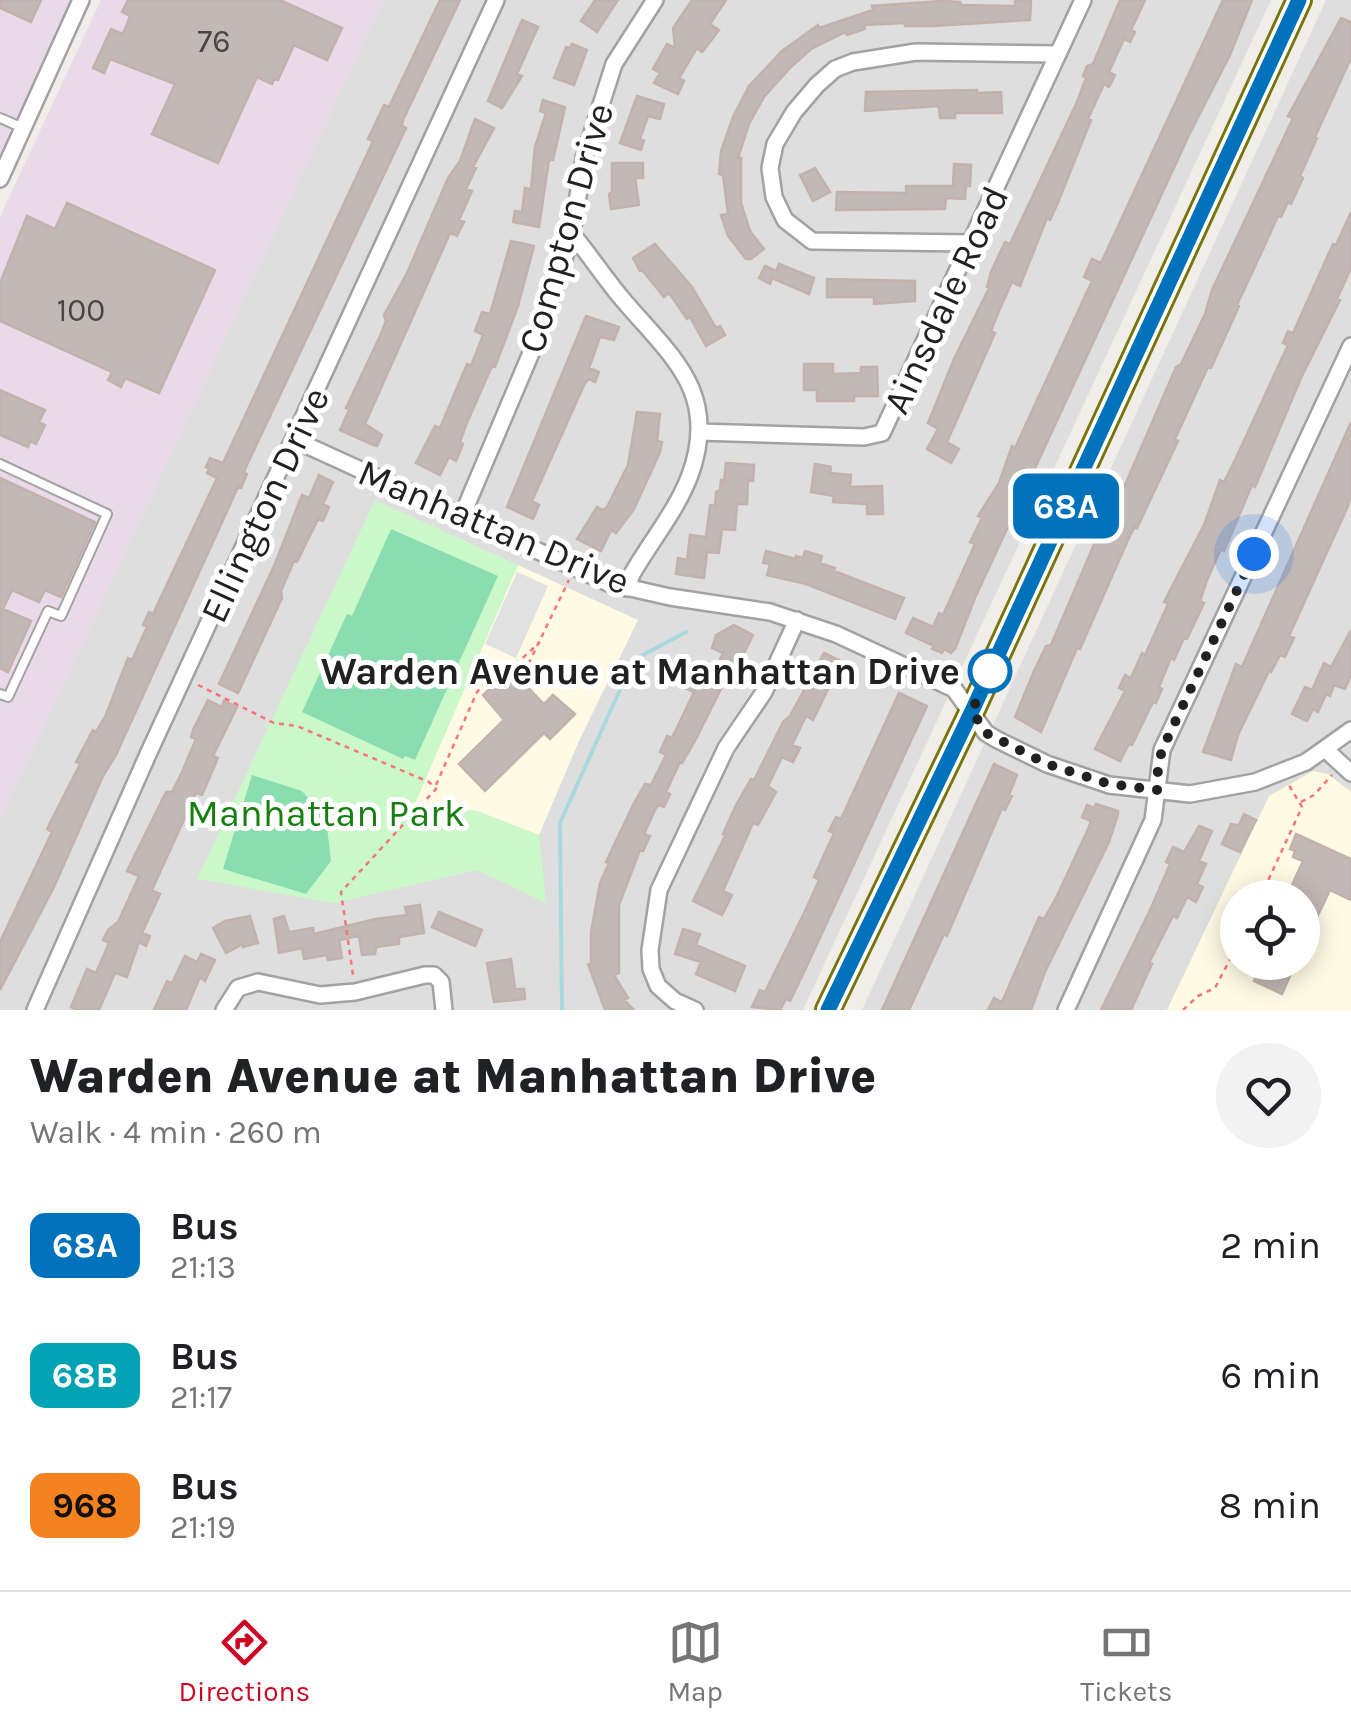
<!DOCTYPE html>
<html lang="en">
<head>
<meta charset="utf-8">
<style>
  :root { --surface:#fff; --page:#f2f2f2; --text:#202124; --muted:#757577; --line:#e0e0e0; --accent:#cc0623 }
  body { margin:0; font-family:Karla,sans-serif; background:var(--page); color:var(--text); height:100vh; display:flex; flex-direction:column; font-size:38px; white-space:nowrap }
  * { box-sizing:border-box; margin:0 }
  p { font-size:32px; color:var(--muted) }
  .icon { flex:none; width:55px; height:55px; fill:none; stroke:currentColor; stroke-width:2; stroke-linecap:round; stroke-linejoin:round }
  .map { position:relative; height:1010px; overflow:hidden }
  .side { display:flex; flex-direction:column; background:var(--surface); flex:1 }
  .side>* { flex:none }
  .badge { padding:0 20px; border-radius:15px; font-size:35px; line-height:65px }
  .controls { position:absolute; left:1220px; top:880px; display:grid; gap:20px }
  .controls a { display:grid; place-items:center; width:100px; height:100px; border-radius:50%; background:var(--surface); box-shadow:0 5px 25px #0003; font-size:50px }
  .you { position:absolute; width:50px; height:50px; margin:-25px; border:8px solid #fff; border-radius:50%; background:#1a73e8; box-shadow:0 0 0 15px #1a73e833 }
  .map>.badge { position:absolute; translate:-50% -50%; box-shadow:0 0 0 5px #fff }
  .round { display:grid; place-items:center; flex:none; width:105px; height:105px; border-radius:52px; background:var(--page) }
  .head { display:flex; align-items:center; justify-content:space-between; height:170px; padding:0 30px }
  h1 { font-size:48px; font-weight:800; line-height:75px }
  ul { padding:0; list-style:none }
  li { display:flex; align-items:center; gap:30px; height:130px; padding:0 30px }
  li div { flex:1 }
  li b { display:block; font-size:38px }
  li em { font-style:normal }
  li .badge { min-width:110px; font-weight:700; text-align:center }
  .tabs { display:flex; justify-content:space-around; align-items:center; height:140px; border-top:2px solid var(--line); background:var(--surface); font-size:28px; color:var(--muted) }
  .tabs a { display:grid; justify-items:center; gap:5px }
  .tabs .active { color:var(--accent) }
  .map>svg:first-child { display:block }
</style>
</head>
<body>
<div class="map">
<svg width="1351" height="1010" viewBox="0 0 1351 1010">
  <rect width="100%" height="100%" fill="#f1ede8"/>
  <path fill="#dfdede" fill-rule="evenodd" d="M383 0H1271L803 1010H0V819Z
    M1326 0H1351V1010H862ZM1238 898H1302V962H1238Z"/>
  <path fill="#eadae9" d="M0 0H73L0 160Z
    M101 0H383L0 819V217Z"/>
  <path fill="#fefae4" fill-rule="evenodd" d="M518 565 638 620 579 741 539 835 477 811 413 806Z
    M1313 771 1328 774 1351 792V1010H1167L1269 796ZM1238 898H1302V962H1238Z"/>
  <path fill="#cbf8c8" d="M375 500 518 565 414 806 477 811 539 835 546 903 477 870 334 903 197 879Z"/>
  <path fill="#89ddb1" d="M391 529 498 576 415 760 405 756 403 759 302 712 347 614 352 616Z
    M252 775 302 791 326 819 331 861 306 894 223 869Z"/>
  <path fill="#e1e1e1" d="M517 572 548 586 516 658 485 644Z"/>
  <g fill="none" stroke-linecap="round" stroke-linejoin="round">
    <path stroke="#aad9dd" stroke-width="4" d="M562 1010 560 823 627 674 641 656 686 632"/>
  </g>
  <path fill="#c2b8b5" stroke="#c3b2ab" stroke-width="2.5" d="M0 0H41L31 22 0 8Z
    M128 0H280L342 28 327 60 294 45 278 80 274 79 272 84 257 77 218 163 152 134 175 84 110 59 104 73 93 68 111 29 123 34 130 16 122 12Z
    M440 0H460L403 120 402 126 406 128 246 467 244 473 247 474 241 488 238 487 116 755 103 776 54 887 0 990V942L52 832 47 829 80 764 76 762 93 730 96 732 105 717 128 658 132 660 147 627 143 625 149 612 153 614 217 478 207 473 209 469 206 467 210 458 223 463 368 152 373 141 368 139 384 105 389 107Z
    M595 0H618L597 32 581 21Z
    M692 0H726L710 24 719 30 704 50 702 52 697 48 679 78 684 81 678 94 654 83 660 73 653 69 667 44 675 48 673 28Z
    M1015 0H1031L1030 20 933 26H905V23L864 25 865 29 847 35 846 32 811 49 791 67 764 97 749 124 738 158H741V203L750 231 764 249 751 259H746L728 236 721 215 728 214 723 175 719 174 721 151 733 117 749 86 782 51 818 25 819 28 873 10 872 6 942 1 960 2 961 5 1015 6Z
    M1120 0H1145L1131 30 1135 32 1130 42 1124 39 1109 72 1115 75 1109 87 1104 84 1088 119 1091 120 1057 205 1050 220 1047 218 1020 286 1012 282 999 311 991 331 995 333 947 442 959 449 951 463 927 449 938 429 928 423 954 359 989 288 987 287 991 272 1005 242 1010 244 1077 102 1086 78 1083 76 1087 66 1093 64Z
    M1223 0H1252L1230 55 1190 133 975 598 955 649 951 653 944 649 942 653 932 649 934 646 906 633 913 618 933 627 939 613 943 615 975 544 970 542 982 518 978 516 999 483 1012 446 1015 448 1092 281 1084 277 1092 259 1101 263Z
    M1341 18 1351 22V58L1315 137 1317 138 1300 176 1303 178 1291 204 1288 202 1281 217 1278 216 1264 247 1237 305 1239 306 1211 368 1208 367 1175 439 1178 441 1137 528 1135 526 1128 540 1080 649 1077 648 1041 732 1015 717 1034 671 1046 646 1051 645 1098 535 1109 514 1112 515 1176 367 1181 364 1205 314 1212 290 1293 118 1288 116Z
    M522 20 538 27 517 74 522 76 502 108 488 101Z
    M572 44 587 50 574 85 554 78 566 47 570 48Z
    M977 90V93L1001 92 1002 113H955V118H940L939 106 865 111 866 92Z
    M637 96 664 104 660 119 648 116 640 139 644 140 641 150 620 143Z
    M543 100 565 107 553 160H549L539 227 513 222 515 211 522 212 525 188 531 189 535 147 546 113 540 111Z
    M475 119 494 128 473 167 476 168 466 189 472 191 459 220 464 222 457 236 450 233 365 424 382 435 377 446 371 444 340 430 349 410 346 408 380 336 386 321 384 315 407 273 448 178 460 161Z
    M612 163H643V178H635L639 205 611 209 609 194 612 192Z
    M954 164 971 165 970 186H966L965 199 946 198 945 209 836 210 837 192 906 193V186H953Z
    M815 168 830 192 813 201 800 175Z
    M67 203 215 270 159 393 125 378 121 387 108 380 112 372 0 321V283L27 216 55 229Z
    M1351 212V268L1337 299 1340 300 1301 378 1255 487 1252 485 1224 551 1221 549 1207 580 1200 601 1204 603 1187 639 1184 638 1174 660 1171 658 1159 687 1162 689 1156 703 1153 702 1132 745 1129 744 1120 761 1095 749 1125 691 1119 688 1125 675 1131 678 1142 653 1145 655 1168 604 1164 602 1204 525 1220 480 1224 482 1235 460 1288 345 1283 343 1288 331 1293 333 1333 244 1336 245Z
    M511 241 534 246 518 306 495 367 492 366 466 425 460 442 463 444 456 461 449 457 440 475 416 463 435 426 440 428 467 364 471 366 483 335 475 331 482 312 490 314Z
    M655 244 692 287 716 328 720 326 725 335 706 346 690 317 687 319 669 293 664 297 642 270 640 271 633 258Z
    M779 264 814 278 809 294 772 278 770 284 759 278 765 266 776 271Z
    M827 279 915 281V301L874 304V297H827Z
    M586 316 619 327 614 340 600 337 589 368 599 372 595 382 589 379 585 383 532 501 539 505 533 519 507 507Z
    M804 364H833V374L861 373V367H877L878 396H854V401H817V390H804Z
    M0 390 45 410 39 422 45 425 36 444 30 441 28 447 0 435Z
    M637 412 660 414 657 441 662 442 660 452 634 509 616 533 611 530 601 551 577 539 597 507 603 510 607 507 628 465Z
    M1351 422V493L1348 506 1289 636 1294 638 1285 657 1280 655 1271 672 1269 671 1238 735 1231 760 1203 752 1236 664 1242 667Z
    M726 463 754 465 753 481 748 480 747 504H737L735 530 722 529 719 553 707 552 704 578 676 574 678 558 687 560 690 535 706 537 710 505 715 506 716 492 720 490 721 480 724 481Z
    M815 464 831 467 830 473 851 475 850 487 882 486 883 514H867V504L833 502 834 496 811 492Z
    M319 475 333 482 323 504 329 507 323 521 318 519 297 562 294 561 281 591 282 598 238 693 219 684 274 566 302 495 309 498Z
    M0 478 95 522 61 597 45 590 39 602 12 590 3 609 31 621 8 672 0 668Z
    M766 551 796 559V556L803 558 805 551 822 556 820 563 835 568 834 571 904 598 895 619 806 584 767 575 770 564 763 563Z
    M734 625 753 635 735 672 732 671 726 679 695 741 682 763 680 762 666 792 670 794 664 807 659 805 656 808 644 834 650 836 643 851 640 850 619 905V973L614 975 628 998 624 1000 634 1010H605L588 964 591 963V932L600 883 609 863 606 862 634 803 645 784 651 785 666 755 660 752 667 736 672 738 694 692 685 688 691 673 710 681 723 653 712 648 716 635Z
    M1351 630V675L1345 689 1334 685 1330 696 1326 694 1318 712 1313 709 1307 721 1292 714 1305 687 1312 690 1324 663 1331 667Z
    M824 653 845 663 837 678 834 677 813 720 806 716 792 745 800 748 793 762 782 757 768 786 776 792 758 825 753 823 723 891 732 895 722 915 693 901 726 834H723L736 805 751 779 754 780 783 722 790 716Z
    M510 669 544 704 553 695 575 714 550 739 544 733 485 791 459 764 504 720 483 695Z
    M899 693 927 706 805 970 790 1001 786 999 780 1010 752 1007 760 990 765 992 806 909 819 880 814 877 834 833 829 831 836 817 841 819Z
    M208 700 222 707 224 701 237 707 213 756 218 758 202 795 196 793 152 890 160 894 142 933 150 936 146 946 139 942 127 977 115 973 99 1010H78L71 1007 87 969 96 973 109 943 103 940 108 930 118 922 139 876 127 871 166 792H172L182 772 196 739 191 737 193 730Z
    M994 764 1017 775 1009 795 1012 796 1005 810 1002 808 947 936 944 934 909 1010H882Z
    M1096 804 1118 811V814L1109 842 1045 972 1031 1010H988L994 998 1002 1002 1039 917 1044 919 1057 896 1089 827 1091 821 1082 817 1087 805 1094 808Z
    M1244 814 1256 820 1240 852 1222 844 1231 824 1239 825Z
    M1199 826 1212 831 1199 861 1206 864 1197 884 1203 887 1196 902 1187 897 1177 918 1173 916 1149 963 1152 964 1131 1010H1101L1151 908 1170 864 1166 862 1173 847 1184 852Z
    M1296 834 1351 859V900L1330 890 1302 949V898H1286L1303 861 1293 857 1295 851 1290 849Z
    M420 905 424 933 399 937V944L376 947 375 954 362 955 359 936 339 940 342 958 328 960 327 955 304 959 302 948 279 953 274 919 284 916 289 932 313 928 314 934 375 919 407 915 405 907Z
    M439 912 482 930 475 946 432 927Z
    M250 916 258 943 243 947V944L226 953 213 928 225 921Z
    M683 929 700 934 696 945 745 966 735 991 696 974 701 962 675 954Z
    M201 954 215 960 205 981 200 977 186 1010H154L167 981 172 983 185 956 197 962Z
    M511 959 515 989H524L525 999 494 1002 487 963Z
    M1263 962H1296L1282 994 1254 981Z"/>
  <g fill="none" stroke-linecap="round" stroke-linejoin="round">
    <g stroke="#a2a2a2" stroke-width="12">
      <path id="service" d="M0 118 23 128
        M0 464 107 514 61 616 48 611 8 697 0 694"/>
    </g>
    <g stroke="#a2a2a2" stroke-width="20">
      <path id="minor" d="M0 179 81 0
        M572 234C590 255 605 279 624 301 671 356 720 393 690 475 677 510 651 541 632 574L627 588
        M972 243 812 241 785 220 774 197 770 168 775 144 794 112 817 85 835 69 853 62 916 52 1058 54
        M700 432 864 437 882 433 1083 0
        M295 440 608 583 670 597 770 612 836 634 954 689 986 733 996 739 1047 764 1109 785 1190 794 1255 782 1306 762 1351 730
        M462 516 542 327 572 234 584 158 614 64 655 0
        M1326 750 1351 773
        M35 1010 149 752 496 0
        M224 1010 238 988 258 982 320 995 355 992 425 975H434L441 982 444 1010
        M695 1010 675 1001 658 986 651 969 650 950 659 890 726 748 764 692 797 620
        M1066 1010 1153 820 1162 750 1351 346"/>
    </g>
    <g stroke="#787409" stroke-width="28">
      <path id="secondary" d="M828 1010 972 711 1299 0"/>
    </g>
    <path stroke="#f6757a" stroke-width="2.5" stroke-dasharray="5 5" stroke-linecap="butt" d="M524 673 569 580
      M198 685 274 723 297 726 429 782 436 789 341 892 353 975
      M436 785 477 692 496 672 515 665 540 642
      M1301 802 1314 795 1332 775
      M1260 898 1302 807 1287 782
      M1183 1010 1198 996 1215 988 1238 944"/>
    <use href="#service" stroke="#fff" stroke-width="8"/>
    <use href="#minor" stroke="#fff" stroke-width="15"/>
    <use href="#secondary" stroke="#f8f3bf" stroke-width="22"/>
  </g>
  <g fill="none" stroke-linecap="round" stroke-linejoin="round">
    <g stroke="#fff" stroke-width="22">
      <path id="line" d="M828 1010 972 711 1299 0"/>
    </g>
    <use href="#line" stroke="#0072bc" stroke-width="15"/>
    <path stroke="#212121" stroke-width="10" stroke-dasharray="0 18" d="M990 671 972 711 986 733 1047 764 1109 784 1157 790 1158 767 1162 750 1254 554"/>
  </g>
  <circle fill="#fff" stroke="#0072bc" stroke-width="5" cx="990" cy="671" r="20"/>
  <g text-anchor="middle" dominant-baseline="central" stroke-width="10" stroke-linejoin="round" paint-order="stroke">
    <g font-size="32" fill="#494746">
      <text x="214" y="41">76</text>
      <text x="81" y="310">100</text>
    </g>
    <g font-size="38" fill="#212121" stroke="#fff">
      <text transform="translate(566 228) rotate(-74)">Compton Drive</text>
      <text transform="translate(946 300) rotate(-65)">Ainsdale Road</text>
      <text transform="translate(265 505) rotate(-65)">Ellington Drive</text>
      <text transform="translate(494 527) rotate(23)">Manhattan Drive</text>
    </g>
    <g font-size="38" font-weight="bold" fill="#212121" stroke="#fff" text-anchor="end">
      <text x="960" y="671">Warden Avenue at Manhattan Drive</text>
    </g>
    <g font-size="38" fill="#167f0f" stroke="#fff">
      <text x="326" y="813">Manhattan Park</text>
    </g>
  </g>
</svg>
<div class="controls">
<a><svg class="icon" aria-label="locate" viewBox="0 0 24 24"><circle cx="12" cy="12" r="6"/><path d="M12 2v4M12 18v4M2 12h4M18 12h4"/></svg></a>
</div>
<div class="you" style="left:1254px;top:554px"></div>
<b class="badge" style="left:1066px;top:506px;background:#0072bc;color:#fff">68A</b>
</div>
<section class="side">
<div class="head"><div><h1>Warden Avenue at Manhattan Drive</h1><p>Walk · 4 min · 260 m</p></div><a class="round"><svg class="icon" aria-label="heart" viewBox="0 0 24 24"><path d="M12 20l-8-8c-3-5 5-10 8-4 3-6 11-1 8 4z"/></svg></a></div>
<ul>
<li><span class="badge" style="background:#0072bc;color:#fff">68A</span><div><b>Bus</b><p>21:13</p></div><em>2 min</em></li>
<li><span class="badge" style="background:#00a3b4;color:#fff">68B</span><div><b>Bus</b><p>21:17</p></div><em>6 min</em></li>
<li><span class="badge" style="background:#f58220;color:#111">968</span><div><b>Bus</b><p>21:19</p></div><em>8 min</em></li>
</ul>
</section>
<nav class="tabs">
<a class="active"><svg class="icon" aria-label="directions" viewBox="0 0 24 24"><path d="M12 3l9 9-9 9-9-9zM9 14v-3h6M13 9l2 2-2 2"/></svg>Directions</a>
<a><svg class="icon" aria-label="map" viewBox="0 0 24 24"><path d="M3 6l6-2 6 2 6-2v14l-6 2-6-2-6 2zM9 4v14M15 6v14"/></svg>Map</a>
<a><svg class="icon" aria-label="tickets" viewBox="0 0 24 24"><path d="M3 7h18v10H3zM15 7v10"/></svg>Tickets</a>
</nav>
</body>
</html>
